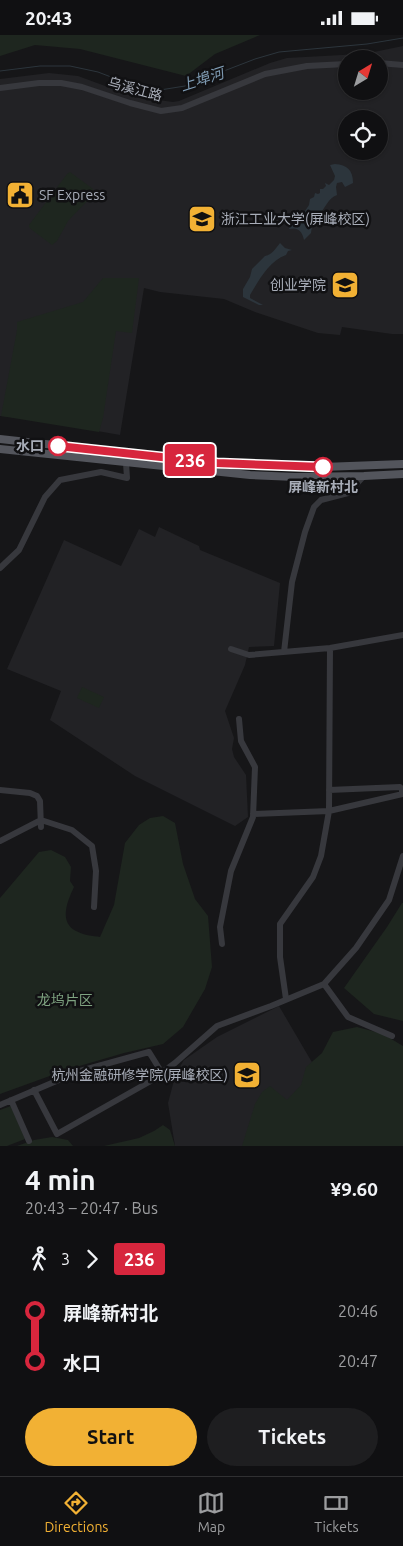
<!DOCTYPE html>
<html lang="en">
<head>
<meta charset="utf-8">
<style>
  :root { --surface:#101012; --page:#1e1e20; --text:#f1f3f6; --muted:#9c9d9f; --line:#303032; --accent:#f2b134 }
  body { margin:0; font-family:Ubuntu,"Noto Sans SC",sans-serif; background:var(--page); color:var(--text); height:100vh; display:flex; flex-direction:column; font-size:19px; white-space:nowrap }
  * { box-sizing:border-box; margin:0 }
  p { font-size:16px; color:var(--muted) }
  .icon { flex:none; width:28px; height:28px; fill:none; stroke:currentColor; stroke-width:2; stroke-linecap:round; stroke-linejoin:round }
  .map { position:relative; height:1111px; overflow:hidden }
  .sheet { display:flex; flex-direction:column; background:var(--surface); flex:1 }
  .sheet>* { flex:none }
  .badge { padding:0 10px; border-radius:4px; font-size:18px; line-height:32px }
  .needle { width:32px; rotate:38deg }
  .fabs { position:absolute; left:338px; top:15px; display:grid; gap:10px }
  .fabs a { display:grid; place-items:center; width:50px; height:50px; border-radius:50%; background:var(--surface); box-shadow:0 1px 4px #0004,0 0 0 1px var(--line); font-size:25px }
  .map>.badge { position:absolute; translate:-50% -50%; box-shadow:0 0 0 2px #fff }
  .legs { display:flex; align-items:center; gap:8px; height:55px; padding:0 25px; font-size:16px }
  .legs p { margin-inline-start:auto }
  .head { display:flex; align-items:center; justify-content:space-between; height:85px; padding:0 25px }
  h1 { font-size:28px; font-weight:700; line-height:38px }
  .cta { display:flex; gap:10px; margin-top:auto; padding:10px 25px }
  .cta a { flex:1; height:58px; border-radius:30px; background:var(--accent); color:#111; font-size:20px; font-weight:700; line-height:58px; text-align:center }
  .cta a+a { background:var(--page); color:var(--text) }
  ul { padding:0 25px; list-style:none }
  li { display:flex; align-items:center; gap:18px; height:50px; font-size:19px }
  li i { display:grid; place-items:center; width:8px; height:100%; margin:0 6px; background:currentColor }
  li i::after { content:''; width:12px; height:12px; margin:-6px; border:4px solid; border-radius:50%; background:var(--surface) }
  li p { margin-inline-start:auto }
  li:first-child i { background:linear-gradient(#0000 50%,currentColor 0) }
  li:last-child i { background:linear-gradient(currentColor 50%,#0000 0) }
  .status { display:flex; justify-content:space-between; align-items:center; height:35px; padding:0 25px; background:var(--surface); direction:ltr }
  .status svg { height:14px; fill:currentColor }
  .tabs { display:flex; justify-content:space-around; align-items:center; height:70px; border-top:1px solid var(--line); background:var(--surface); font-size:14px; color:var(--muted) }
  .tabs a { display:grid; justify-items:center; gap:2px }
  .tabs .selected { color:var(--accent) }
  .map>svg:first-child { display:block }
</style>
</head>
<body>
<div class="status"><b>20:43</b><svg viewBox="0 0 49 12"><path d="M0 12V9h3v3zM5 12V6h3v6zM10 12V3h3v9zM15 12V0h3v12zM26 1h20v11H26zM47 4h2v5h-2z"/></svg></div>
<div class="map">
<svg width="403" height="1111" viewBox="0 0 403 1111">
  <rect width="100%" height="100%" fill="#161618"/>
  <path fill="#222225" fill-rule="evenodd" d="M403 11V299H392L342 292 340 300 318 298 255 277 224 264 160 257 144 253 120 400 30 384 0 381V44L49 38 78 41 135 62 173 67 179 66 270 28 287 23 342 20 374 17ZM346 24H379V56H346ZM346 84H379V116H346Z
    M159 492 199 511 200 515 280 548 274 611 249 612 245 630 225 676 234 703 232 714 234 722 246 740 248 782 235 791 135 741 50 685 61 656 7 634 64 505 121 531 139 494 155 502Z
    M279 971 320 1041 250 1111H175L168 1068 176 1038 184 1025 217 1002Z"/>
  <path fill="#1e261f" d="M0 0H260L215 19 186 41 80 14 35 10 0 21Z
    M70 137 93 154V160L68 186 57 206 52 210 32 195 29 192V190L67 139Z
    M103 243H139L132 298 116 296 103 383 99 397 1 381 17 295V287L83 267Z
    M82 652 104 662 99 673 77 663Z
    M163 781 175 788 183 829 195 864 208 881 212 932 205 954 183 992 163 1009 124 1018 69 1034 0 1059V863L39 817 51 815 65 822 71 832 70 846 74 852C68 865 58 887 76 896 83 900 93 901 100 902L114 870 125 808 139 790 150 783Z
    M402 868H403V986L374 979 344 953 387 892Z
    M357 992 383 999 403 1011V1111H242L255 1069 262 1057 270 1051 287 1065 301 1050 306 1032 322 1018 333 997Z
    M11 1071 25 1104 7 1111H0V1075Z
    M163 1090 170 1095 175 1111H104L139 1103 154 1096Z
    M52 1102 68 1105 73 1111H17L34 1105Z"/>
  <path fill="#2c353c" d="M335 129C347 130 353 135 353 148L345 152 342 147 337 148 336 152 337 160C328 163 325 174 318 181L319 182 312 191 311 198 304 205C302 196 298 192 289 194L292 185 296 183 299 185 309 170 310 164 314 162 315 158 318 159 320 158V154H323L326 151 325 148 329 150 334 145 335 141 330 130Z
    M280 208 285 213 292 215 288 216 286 220C269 226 259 245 250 260V263L263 270H259L243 262V254L250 242 252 234 265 221C272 220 276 213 280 208Z"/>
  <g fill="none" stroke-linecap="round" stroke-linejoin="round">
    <path stroke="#2c353c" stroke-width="1" d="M0 36 40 31H70L98 37 124 47 160 55 185 51 255 24 279 17 367 9 403 3"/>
    <path stroke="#37383d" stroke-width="6" d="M379 28 403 30
      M0 53 39 48H61L82 52 130 68 161 76 182 73 265 39 307 31 346 29
      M0 533 19 515 45 462 60 445 101 437 127 443 126 428
      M231 614 249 620 330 613 403 600
      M284 617 292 547 305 497 314 472 321 465 348 458 364 441
      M0 755 30 758 37 761 40 766 41 792
      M329 755 400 752 402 754V759
      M253 779 329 776 403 759
      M0 806 41 785 72 795 92 811 96 836 94 872
      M222 909 220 892 231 836 253 782 255 732 241 706 239 684
      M324 949 348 982 392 1001
      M286 964 280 922V889L313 842 321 821 329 776 330 613
      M34 1055 57 1099 149 1047 175 1028 217 991 271 971 324 949 356 913 389 865 403 821
      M11 1065 29 1106
      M0 1070 80 1036 149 1017 162 1038"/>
    <path stroke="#53555c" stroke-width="8" d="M0 404 217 428 323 432 403 429
      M0 414 250 440 295 442 364 441 403 439"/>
  </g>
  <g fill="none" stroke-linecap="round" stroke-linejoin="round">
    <g stroke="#fff" stroke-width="11">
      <path id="line-1" d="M58 411 217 428 323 432"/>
    </g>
    <use href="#line-1" stroke="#d7263d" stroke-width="8"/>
  </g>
  <defs>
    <g id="civic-square" transform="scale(1.4375)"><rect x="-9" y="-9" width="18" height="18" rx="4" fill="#f2b134" stroke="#111113"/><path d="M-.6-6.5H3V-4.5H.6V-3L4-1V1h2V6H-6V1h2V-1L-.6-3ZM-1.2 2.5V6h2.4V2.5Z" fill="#111"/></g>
    <g id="university-square" transform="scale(1.4375)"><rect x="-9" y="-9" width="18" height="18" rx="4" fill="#f2b134" stroke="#111113"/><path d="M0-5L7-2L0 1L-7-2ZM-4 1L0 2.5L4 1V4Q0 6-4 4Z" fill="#111"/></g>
  </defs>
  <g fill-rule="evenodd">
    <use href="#civic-square" x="20" y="160"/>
    <use href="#university-square" x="202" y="184"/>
    <use href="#university-square" x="345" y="250"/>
    <use href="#university-square" x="247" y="1040"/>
  </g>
  <g fill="#fff" stroke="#d7263d" stroke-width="2.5">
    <circle cx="58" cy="411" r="9"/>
    <circle cx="323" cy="432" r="9"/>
  </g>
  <g text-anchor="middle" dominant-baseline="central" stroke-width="5" stroke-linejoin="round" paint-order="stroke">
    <g font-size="14" fill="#a8adb8" stroke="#111113">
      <text transform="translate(135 54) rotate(15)">乌溪江路</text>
    </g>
    <g font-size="14" fill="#a8adb8" stroke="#111113" text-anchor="start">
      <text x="39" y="160">SF Express</text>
      <text x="221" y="184">浙江工业大学(屏峰校区)</text>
      <text x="326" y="250" text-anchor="end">创业学院</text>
      <text x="228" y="1040" text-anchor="end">杭州金融研修学院(屏峰校区)</text>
    </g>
    <g font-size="14" font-weight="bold" fill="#a8adb8" stroke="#111113" text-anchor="end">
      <text x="44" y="411">水口</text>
      <text x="323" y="452" text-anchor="middle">屏峰新村北</text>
    </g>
    <g font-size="14" fill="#7fa381" stroke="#111113">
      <text x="65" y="965">龙坞片区</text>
    </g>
    <g font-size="15" font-style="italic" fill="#7f9bb3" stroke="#111113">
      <text transform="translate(202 44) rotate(-18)">上埠河</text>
    </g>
  </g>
</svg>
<div class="fabs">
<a><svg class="needle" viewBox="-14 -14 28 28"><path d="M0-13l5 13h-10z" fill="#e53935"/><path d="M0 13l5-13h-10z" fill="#9c9d9f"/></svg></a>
<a><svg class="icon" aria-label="locate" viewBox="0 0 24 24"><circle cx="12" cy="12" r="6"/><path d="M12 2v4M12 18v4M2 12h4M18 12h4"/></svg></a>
</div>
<b class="badge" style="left:190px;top:425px;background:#d7263d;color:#fff">236</b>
</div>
<section class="sheet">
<div class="head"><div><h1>4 min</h1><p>20:43 – 20:47 · Bus</p></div><b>¥9.60</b></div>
<div class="legs"><svg class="icon" aria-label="walk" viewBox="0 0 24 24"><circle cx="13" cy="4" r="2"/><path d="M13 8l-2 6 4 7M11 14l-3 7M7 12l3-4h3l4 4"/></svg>3<svg class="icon" aria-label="forward" viewBox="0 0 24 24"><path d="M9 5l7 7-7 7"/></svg><b class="badge" style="background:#d7263d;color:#fff">236</b></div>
<ul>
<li><i style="color:#d7263d"></i><b>屏峰新村北</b><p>20:46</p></li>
<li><i style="color:#d7263d"></i><b>水口</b><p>20:47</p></li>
</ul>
<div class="cta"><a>Start</a><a>Tickets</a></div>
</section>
<nav class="tabs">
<a class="selected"><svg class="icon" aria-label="directions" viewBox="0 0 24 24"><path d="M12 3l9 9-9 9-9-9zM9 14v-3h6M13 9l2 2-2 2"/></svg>Directions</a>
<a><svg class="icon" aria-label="map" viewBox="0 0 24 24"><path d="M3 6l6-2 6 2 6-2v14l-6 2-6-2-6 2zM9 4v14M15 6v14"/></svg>Map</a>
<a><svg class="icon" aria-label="tickets" viewBox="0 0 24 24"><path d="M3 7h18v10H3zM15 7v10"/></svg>Tickets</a>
</nav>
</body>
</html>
